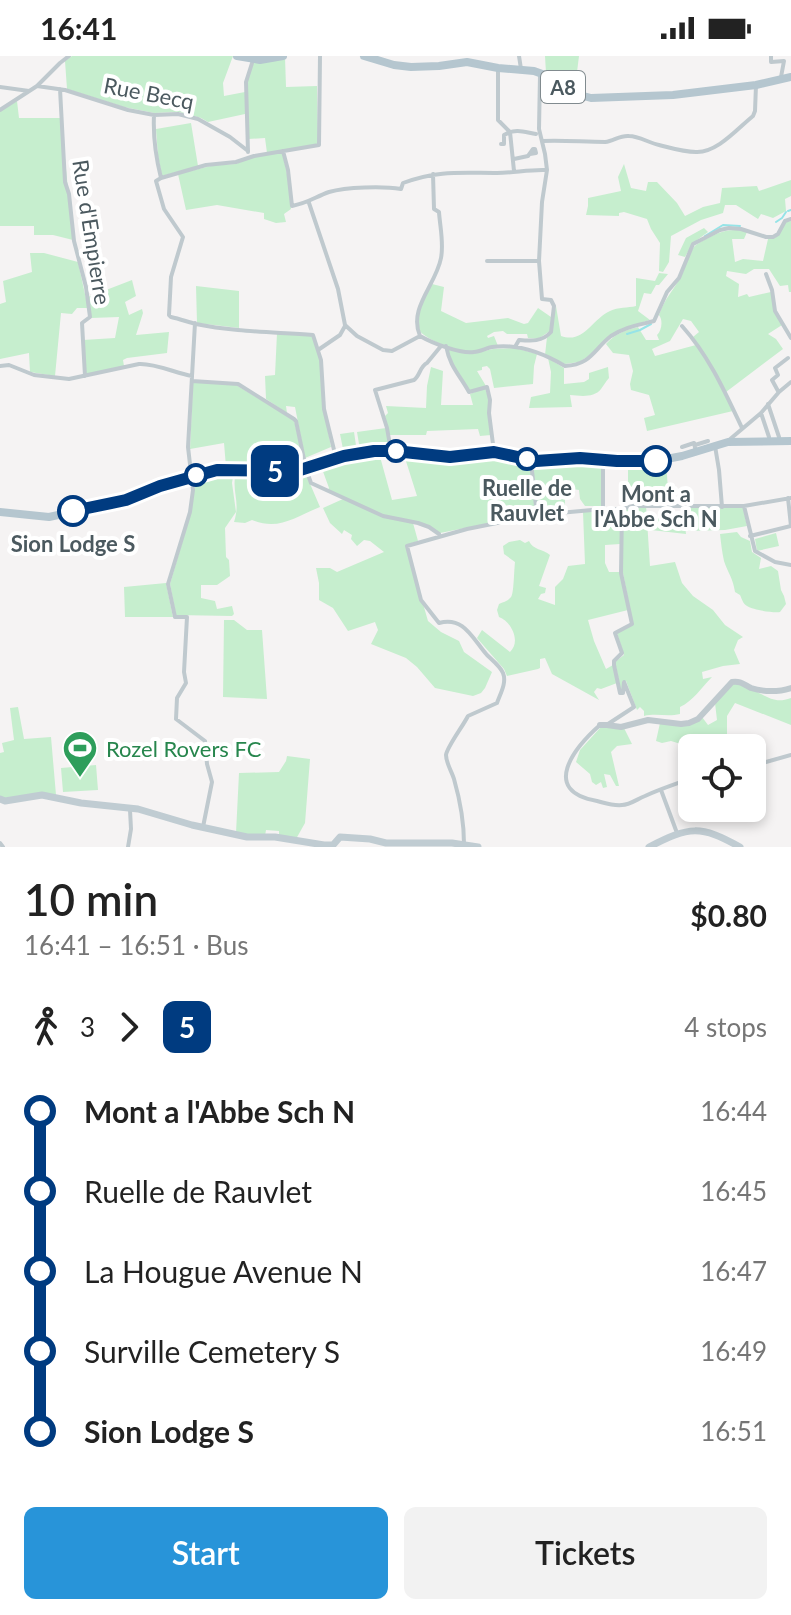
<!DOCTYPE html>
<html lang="en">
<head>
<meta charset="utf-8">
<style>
  :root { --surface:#fff; --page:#f2f2f2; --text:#222; --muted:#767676; --accent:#2894d9 }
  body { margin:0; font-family:Lato,sans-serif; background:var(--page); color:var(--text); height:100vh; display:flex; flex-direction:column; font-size:30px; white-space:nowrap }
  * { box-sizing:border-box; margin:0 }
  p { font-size:26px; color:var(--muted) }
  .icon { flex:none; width:44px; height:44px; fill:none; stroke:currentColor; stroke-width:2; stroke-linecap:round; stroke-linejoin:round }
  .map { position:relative; height:791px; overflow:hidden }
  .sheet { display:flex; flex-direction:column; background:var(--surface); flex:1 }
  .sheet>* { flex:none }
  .badge { padding:0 16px; border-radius:12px; font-size:28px; line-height:52px }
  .buttons { position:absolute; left:678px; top:678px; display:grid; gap:16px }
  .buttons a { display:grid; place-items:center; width:88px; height:88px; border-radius:12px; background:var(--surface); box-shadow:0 4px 12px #0003; font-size:40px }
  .map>.badge { position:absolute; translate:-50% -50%; box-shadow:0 0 0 4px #fff }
  .legs { display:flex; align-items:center; gap:12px; height:88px; padding:0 24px; font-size:26px }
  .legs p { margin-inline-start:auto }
  .summary { display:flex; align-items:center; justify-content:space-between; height:136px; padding:0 24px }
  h1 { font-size:44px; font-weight:600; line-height:60px }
  .action { display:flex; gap:16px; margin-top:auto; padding:16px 24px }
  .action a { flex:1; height:92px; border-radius:12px; background:var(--accent); color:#fff; font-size:32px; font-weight:600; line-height:92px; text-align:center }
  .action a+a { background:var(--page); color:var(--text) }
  ul { padding:0 24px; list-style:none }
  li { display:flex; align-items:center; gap:28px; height:80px; font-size:30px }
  li i { display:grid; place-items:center; width:12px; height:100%; margin:0 10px; background:currentColor }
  li i::after { content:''; width:20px; height:20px; margin:-10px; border:6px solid; border-radius:50%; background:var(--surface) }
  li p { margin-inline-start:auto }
  li:first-child i { background:linear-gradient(#0000 50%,currentColor 0) }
  li:last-child i { background:linear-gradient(currentColor 50%,#0000 0) }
  .status { display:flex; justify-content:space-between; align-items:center; height:56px; padding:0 40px; background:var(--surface); direction:ltr }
  .status svg { height:22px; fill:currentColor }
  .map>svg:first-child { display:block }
</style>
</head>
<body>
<div class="status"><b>16:41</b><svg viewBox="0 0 49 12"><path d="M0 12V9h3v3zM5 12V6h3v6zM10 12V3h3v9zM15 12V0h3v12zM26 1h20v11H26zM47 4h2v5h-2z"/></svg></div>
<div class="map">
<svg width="791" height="791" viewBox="0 0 791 791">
  <rect width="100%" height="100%" fill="#f5f3f3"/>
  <path fill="#c6eece" d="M72 0H233L223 27 224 40 245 36V58L208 66 201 62 179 56 154 57 124 51 67 33 65 5Z
    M545 0H579L577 16 569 34 546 17Z
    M285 1 286 31 317 30 318 85 317 88 267 97 265 82 248 83 247 27 254 5Z
    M17 45 19 62H61L73 184 53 179H34V170H0V55Z
    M191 67 198 110 162 120 158 100 156 73Z
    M282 96C287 114 290 133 291 153L284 158 286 166 276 167 264 163V157L217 149 186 154 178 118 215 109 236 108 252 101Z
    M624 108 631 132 646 135 648 126H657L677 147 685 160 703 151 720 147 722 132 757 130 759 135 791 124V140L785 143 786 155 773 162 761 158 758 163 736 149H725L723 157 701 164 671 180 669 206 663 216 659 215 660 187 651 173 647 163 624 156 619 157V160L586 159 588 150V142L621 135 618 121Z
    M791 165V236H789L788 229 780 230 769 213H754L746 218 727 215 726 220 739 228 738 241 747 238 749 241 771 236 774 254 782 269 768 278 776 283 783 293 726 336 693 281 699 276 691 265 683 263 670 285 652 293 655 300 696 289 710 310 733 355 647 375 644 362 655 359 649 339 631 334 630 328 633 315 629 299 613 297 606 288C615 278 625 274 638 271L646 284H659L657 279C662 274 663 264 659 259 664 243 674 234 681 220 686 211 688 199 694 191 696 188 701 186 704 184 719 176 730 171 747 176L744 183H732L735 206 743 203 763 205 768 183 775 182 786 166Z
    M704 172 708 176 693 187 685 201 678 199 686 182Z
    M30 197H44L78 206 88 252H77L72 258 61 257 55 320 30 316 29 297 0 303V248L6 246 3 225 32 216Z
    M659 217 668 218 659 229H656L651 238 644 237 638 255 650 264 621 273 587 301 579 306 565 308 545 299 547 281 549 280 556 250 561 280C584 288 591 264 610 255 618 251 628 252 636 250V222L655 225Z
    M132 224 136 240 125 246 129 259 142 253 143 257 136 279 169 276 167 297 127 302 123 304 124 310 86 319 83 284 115 282 119 261 91 262 88 241Z
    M432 228 444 231 441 255 466 267 508 262 524 268 528 267 538 252 551 261 550 275 538 283 528 282 527 278H507L503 275 494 276 487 280 488 282 494 280 498 290C490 292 480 296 472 296 460 296 419 283 417 270 415 256 426 240 432 228Z
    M196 230 239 235V272L197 267Z
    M277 277 312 280 320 304 323 349 331 391 305 402 295 351 286 350 287 357 266 343 265 320 275 319Z
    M447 292 471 298 493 293 515 292 537 298 534 310 533 328 494 332 490 313 487 310 482 311V314L477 315 486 330 469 335 451 309Z
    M548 302 564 312V328L584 326 589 323V317L608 311 609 322C606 325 604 329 601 333 594 342 581 340 570 339L572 351 529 352 531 341 550 337 551 316Z
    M431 311 443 315 441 349H473L470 338 485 332 490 346 491 379 480 380 478 373 427 375 426 379H389L385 360 388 357 386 350 426 352 427 330Z
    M193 326 236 329 294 364 305 411H226L224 387 190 393Z
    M386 372 390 392 360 394 357 376Z
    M354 376 357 396 344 398 340 378Z
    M379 397 392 444 417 440 405 402 408 398H490L533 405H601L602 450H585L580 443 579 434 565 432V455L535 458 440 477 428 469 383 459 328 434 329 432 321 410 341 402Z
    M666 405 668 434H665V448L633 449V431L628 430V407Z
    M234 415 232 427 236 456 225 472 226 501 229 504 230 520 217 529H201V542L215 545 217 553 232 550 234 558 232 560 176 559 170 528 184 480 197 421Z
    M236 416H305L320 451C295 461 279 475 252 464L245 467 234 466C241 445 231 436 236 416Z
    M343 443 383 461 413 467 418 485 406 489 428 565 441 576 459 585 464 596 492 616 485 632 481 637 473 640 435 632 417 611 406 602 371 588 378 574 375 566 348 575 333 552 319 544V527L316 512H330L337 516 384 496 370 485 364 484 357 490 351 483 352 479 344 474 342 478 330 467 323 452Z
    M646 449 650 510 675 506 682 527 693 540 713 554 725 569 743 581 738 584 734 594 740 608 723 610 702 616 703 623 712 621C701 632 693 645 680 651V658C668 661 656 657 644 660V655L640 651 637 654 626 625H622L623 633 621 635 615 606 624 599 617 577 633 568 623 517V457L624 454Z
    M743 451 747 470 725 474 687 475 685 452Z
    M603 454H619L621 458 620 488 605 489V507L609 516H620L628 554 588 564 594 585 606 613 613 609 617 627 601 633 597 632 594 636 599 644 552 618 545 602 540 603V612L538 613 507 620 504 613 477 582 482 574 510 596C521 586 512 566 499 561L497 554 499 548C503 546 508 545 511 541 514 538 514 514 515 506L504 498 503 490 509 486 520 484 525 487 529 485C533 494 543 493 550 499L539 530 546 532 545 537 541 538 538 543 555 549V531L563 523 568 510 585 508 583 456Z
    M652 462H684L686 478 651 474Z
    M737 476 741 481 750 485 752 496 761 502 759 513 771 510 778 515 781 534 784 540 786 548 780 556C773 557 753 554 747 550 743 548 742 543 740 539L735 536C733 522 728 517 724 505 722 496 721 487 720 478Z
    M776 477 779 490 757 495 755 483Z
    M166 527 173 561H125L124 531Z
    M224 564H234L247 574H262L267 643 223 641Z
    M734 627C742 630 752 632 759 637 771 643 777 647 791 642V669L735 647 727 660V687L722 692H707L696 679 684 689 671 685 662 687 656 685 660 667 682 669 702 661 708 669 717 664 715 647Z
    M18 651 24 683 51 681 56 739 5 744 0 741V697L4 696 2 687 14 684 10 652Z
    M601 671 624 672 632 688 617 690 611 696 619 730H616L610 719 604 718 607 731 603 732 601 726 596 729 592 726 590 718 576 706 580 694Z
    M287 700 310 703 305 767 296 783 279 781V775L266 774 265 780 236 777 239 717 279 716 286 705Z
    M96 709 98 734 63 736 61 712Z"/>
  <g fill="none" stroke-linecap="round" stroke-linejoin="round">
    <path stroke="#96e4e7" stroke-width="2" d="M788 155 791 154
      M776 166 782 162 786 156
      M705 180 723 169 740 170
      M627 278 640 274 651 268"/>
    <path stroke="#bfc9ce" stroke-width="4" d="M519 0 521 13
      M771 0V6L784 5 781 21
      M498 12V64L510 76 514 115
      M37 30 65 34 128 54 154 59 178 58 198 63 230 81 248 95
      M0 31 29 35
      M60 33 65 126 69 138 74 185 86 231 90 261 82 267 85 320
      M0 54 37 30 60 7 69 0
      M154 59C153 79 156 102 161 122
      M543 85C563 84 584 86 605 86 614 85 620 79 629 80 639 80 649 87 659 89 671 92 683 96 696 96 717 97 737 73 753 60L755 55 756 29
      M501 88H504V79C516 72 524 76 536 78
      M283 95 288 114 292 150C308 147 315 141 329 136 346 131 383 130 401 133L403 127C438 114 461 117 497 117 514 117 530 113 547 114
      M248 96 246 26 253 4
      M514 103 528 100 533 93H535L536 97 530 98
      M161 122 156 125 164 153 183 181 171 221 169 259 171 261C180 263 188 266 196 268 234 276 275 276 313 279L321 304 324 353 336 402
      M161 122 206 109 236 106 254 100 319 89 320 0
      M309 147 338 233 345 269 357 280 383 294 392 295 420 280
      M487 205H539
      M766 218 772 234 775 255 791 282
      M195 267 188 391 193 434 190 456 168 528 175 561H187L184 616 186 627 177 642 176 663 205 685 207 708 212 726 203 771
      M682 270C709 300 725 336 742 372
      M420 280C432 287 460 298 474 296 480 296 486 292 492 291 518 287 543 297 565 310 591 309 594 293 611 280 624 271 639 269 654 265L667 236 679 222 693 188 720 174 729 172 741 173 766 181H773L778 178 785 165 791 163
      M420 280C408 252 436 229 441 202 444 187 440 171 439 156L434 153 433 118
      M446 290C450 311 459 318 469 336L487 331 490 344 489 357 494 396
      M515 291 519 284C531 285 542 286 551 276L554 250 551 244 542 243 539 205 542 146 547 114 545 98 539 73 540 19
      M318 294 340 279 345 270
      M0 310 9 309 34 319 69 323 139 308C155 307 175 317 192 320
      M192 325 238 328 294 363 296 365 306 413 311 427 383 460 418 467 429 471 439 478
      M778 335 772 324 778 319 775 312 788 302
      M768 348 779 381
      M761 357 769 381
      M729 384 761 357 779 336 791 326
      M695 389 708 385
      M715 390 719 414 722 451
      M682 391 694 387 696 396
      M391 395 387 372 375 334 414 324C420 320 420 310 427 307L441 290
      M603 403V453
      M531 406 537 459
      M744 450 755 495 775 506 791 509
      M750 480 791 470 788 442
      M608 668 634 651 624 626 623 637H620L614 609V605L622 597 615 577 632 568 621 517 622 453
      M600 669C574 692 540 735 597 745 605 747 613 750 622 749 630 749 637 743 645 740 660 733 676 728 692 722
      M752 710 791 699
      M661 734 677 777
      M0 787 3 791
      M464 788C464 766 460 744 454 723 452 716 446 707 446 699 447 691 463 670 468 660L497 647C500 638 507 627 503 617 500 610 492 604 487 599 472 582 464 560 439 567L421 544 407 490 467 473 537 459 603 453H622L633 450H744L791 442
      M128 791 131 773 130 754"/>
    <path stroke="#bfc9ce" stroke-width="6" d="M600 669H607L621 671 648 664 681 668 689 667 698 663 732 626C741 625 743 628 751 632 763 636 779 636 791 632"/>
    <path stroke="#c0ccd2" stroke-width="7" d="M0 743 5 745 42 739 81 747 138 753 192 769 247 781H275L324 789H333L340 781 370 783 386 787H452L478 791
      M649 791C690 770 700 769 740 791"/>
    <path stroke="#b5c6cf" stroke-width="8" d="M237 0 260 4 283 0
      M364 0 394 9 411 11 439 10 467 6 498 12 534 15 545 19 572 37 591 42 673 39 756 29 791 21
      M0 456 49 461 126 444 160 430 217 414 297 415 344 400 374 395H395L450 401 494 396 536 405 580 402 617 405H656L682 400 728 386 791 385"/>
  </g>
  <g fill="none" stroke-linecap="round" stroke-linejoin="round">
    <g stroke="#fff" stroke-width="18">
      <path id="line-1" d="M73 455 126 444 160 430 217 414 297 415 344 400 374 395H395L450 401 494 396 536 405 580 402 617 405H656"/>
    </g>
    <use href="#line-1" stroke="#003b80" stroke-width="12"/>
  </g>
  <defs>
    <g id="stadium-pin" transform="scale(1.8)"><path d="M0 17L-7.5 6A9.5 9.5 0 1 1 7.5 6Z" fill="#2e9e5b" stroke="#fff"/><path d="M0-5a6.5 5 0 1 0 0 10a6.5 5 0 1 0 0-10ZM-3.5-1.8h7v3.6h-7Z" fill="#fff"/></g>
  </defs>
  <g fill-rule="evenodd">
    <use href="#stadium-pin" x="80" y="692"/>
  </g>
  <g fill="#fff" stroke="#003b80" stroke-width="4">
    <circle cx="396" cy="395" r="10"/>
    <circle cx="527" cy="403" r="10"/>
    <circle cx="656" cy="405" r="14"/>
    <circle cx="196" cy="419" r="10"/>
    <circle cx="73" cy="455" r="14"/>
  </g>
  <g text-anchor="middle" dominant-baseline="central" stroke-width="8" stroke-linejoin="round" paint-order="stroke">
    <rect fill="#fff" stroke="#818b8f" stroke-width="2" x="541" y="15" width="44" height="32" rx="6"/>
    <g font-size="20" font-weight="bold" fill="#4b595f">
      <text x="563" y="31">A8</text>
    </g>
    <g font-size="22" fill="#4b595f" stroke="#fff">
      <text transform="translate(149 37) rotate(11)">Rue Becq</text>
      <text transform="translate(92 176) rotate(81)">Rue d'Empierre</text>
    </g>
    <g font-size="22" font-weight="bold" fill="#4b595f" stroke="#fff">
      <text x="527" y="431">Ruelle de<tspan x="527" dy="25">Rauvlet</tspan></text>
      <text x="656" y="437">Mont a<tspan x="656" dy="25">l'Abbe Sch N</tspan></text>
      <text x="73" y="487">Sion Lodge S</text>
    </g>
    <g font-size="22" fill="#27864d" stroke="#fff" text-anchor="start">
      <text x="106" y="692">Rozel Rovers FC</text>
    </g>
  </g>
</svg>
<div class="buttons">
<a><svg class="icon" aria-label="locate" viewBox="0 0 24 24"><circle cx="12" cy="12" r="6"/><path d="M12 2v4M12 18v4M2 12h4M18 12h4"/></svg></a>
</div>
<b class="badge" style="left:275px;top:415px;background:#003b80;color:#fff">5</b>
</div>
<section class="sheet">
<div class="summary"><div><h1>10 min</h1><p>16:41 – 16:51 · Bus</p></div><b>$0.80</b></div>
<div class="legs"><svg class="icon" aria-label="walk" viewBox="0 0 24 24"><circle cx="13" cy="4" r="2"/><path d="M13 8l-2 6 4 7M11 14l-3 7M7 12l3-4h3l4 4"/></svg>3<svg class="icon" aria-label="forward" viewBox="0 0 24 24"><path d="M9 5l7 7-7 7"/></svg><b class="badge" style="background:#003b80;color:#fff">5</b><p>4 stops</p></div>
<ul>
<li><i style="color:#003b80"></i><b>Mont a l'Abbe Sch N</b><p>16:44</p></li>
<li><i style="color:#003b80"></i><span>Ruelle de Rauvlet</span><p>16:45</p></li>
<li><i style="color:#003b80"></i><span>La Hougue Avenue N</span><p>16:47</p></li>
<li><i style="color:#003b80"></i><span>Surville Cemetery S</span><p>16:49</p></li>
<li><i style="color:#003b80"></i><b>Sion Lodge S</b><p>16:51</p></li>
</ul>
<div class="action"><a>Start</a><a>Tickets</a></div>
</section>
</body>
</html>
